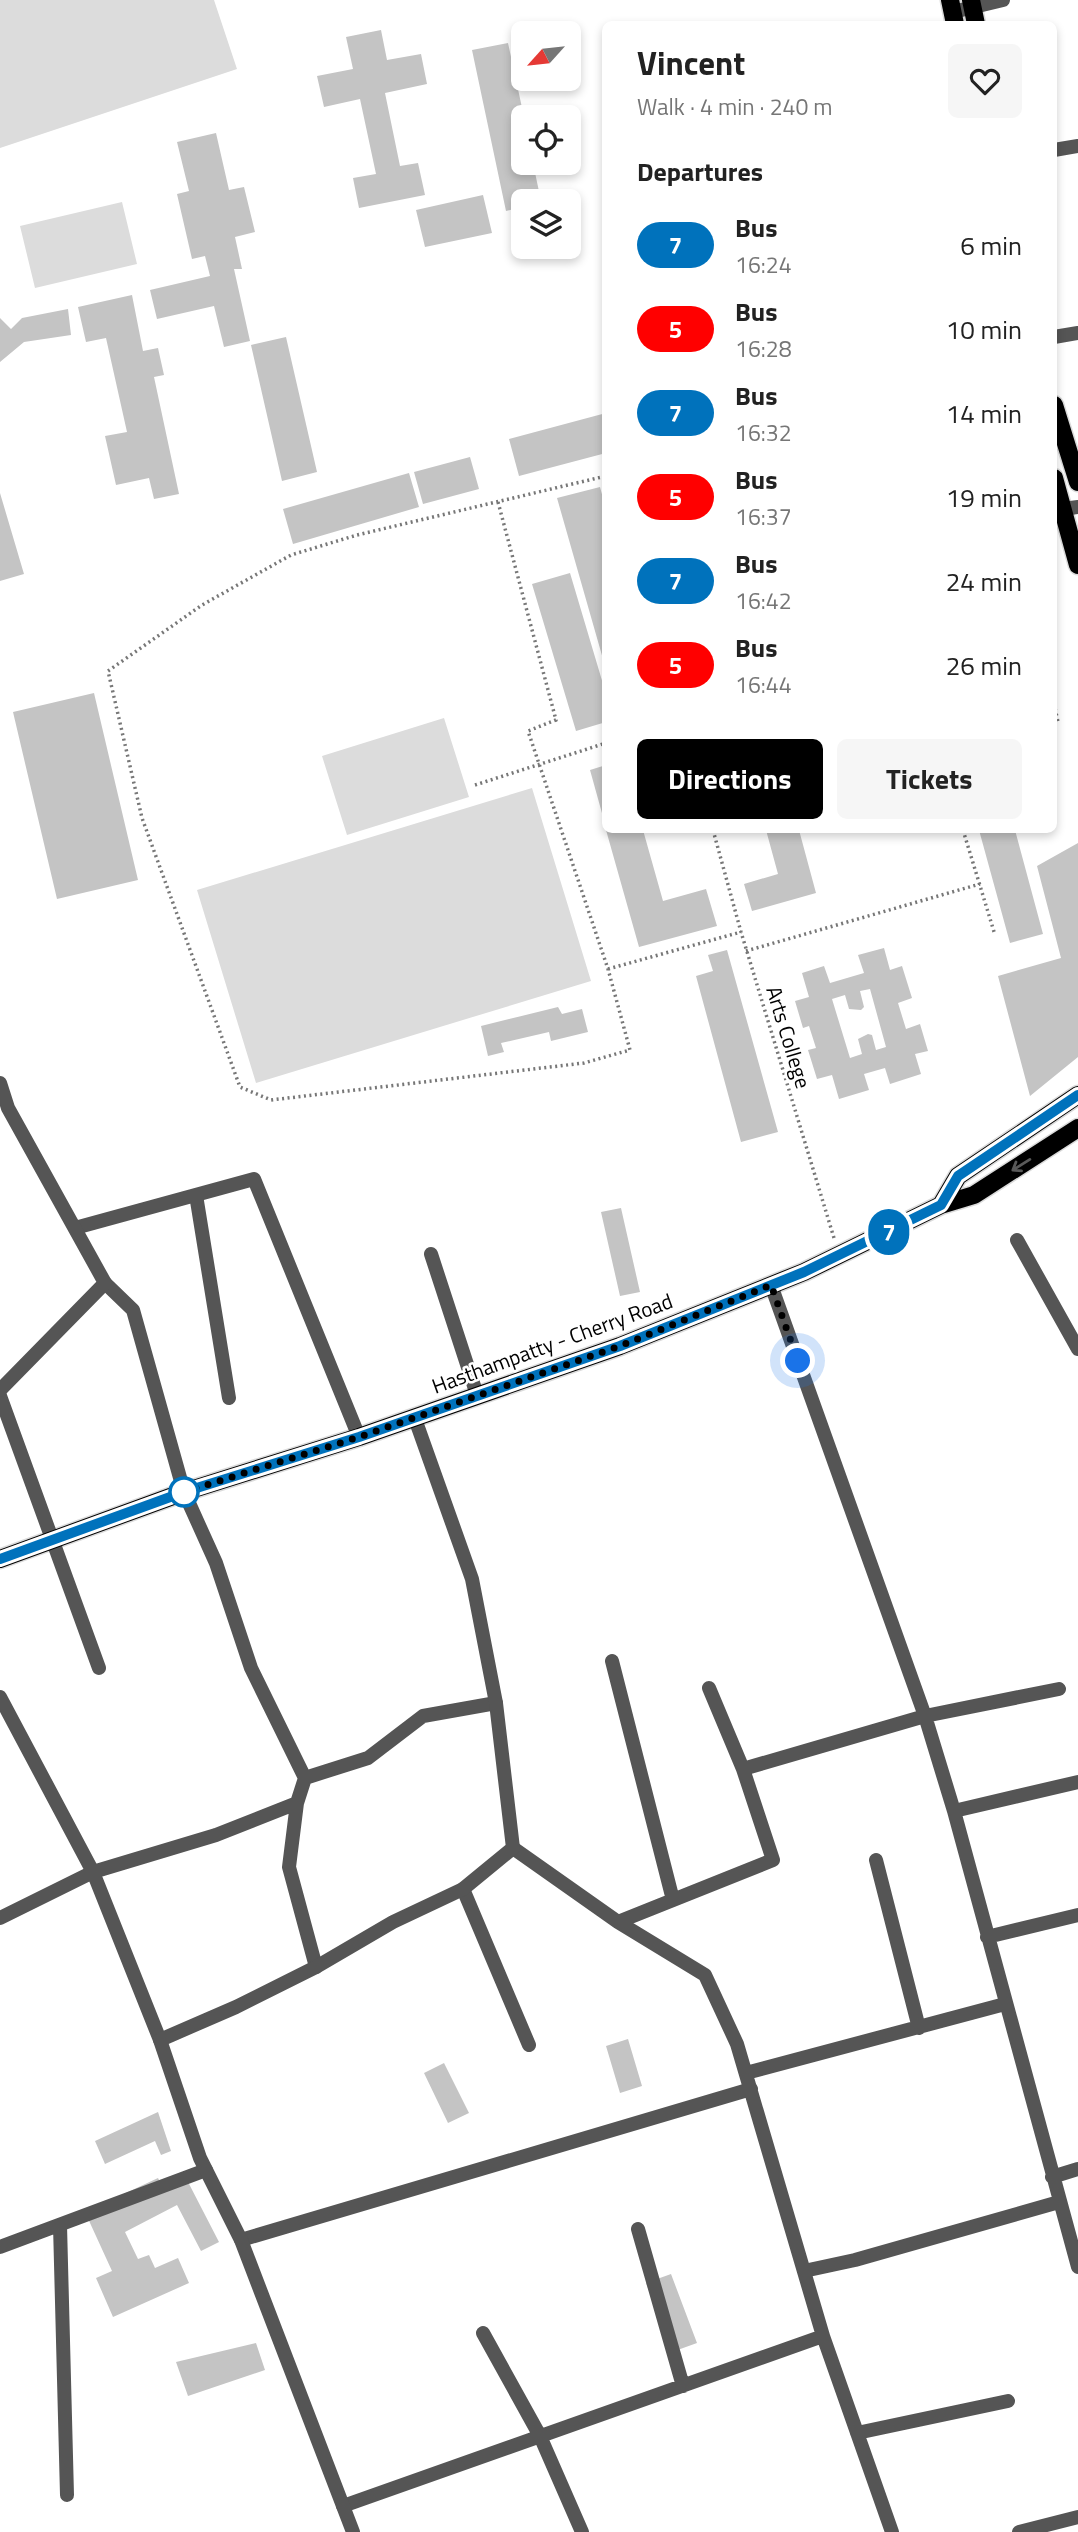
<!DOCTYPE html>
<html lang="en">
<head>
<meta charset="utf-8">
<style>
  :root { --surface:#fff; --page:#f6f6f6; --text:#222; --muted:#767676; --accent:#000 }
  body { margin:0; font-family:"Titillium Web",sans-serif; background:var(--page); color:var(--text); height:100vh; display:flex; flex-direction:column; font-size:26px; white-space:nowrap }
  * { box-sizing:border-box; margin:0 }
  p { font-size:23px; color:var(--muted) }
  .icon { flex:none; width:38px; height:38px; fill:none; stroke:currentColor; stroke-width:2; stroke-linecap:round; stroke-linejoin:round }
  .map { position:relative; flex:1; overflow:hidden }
  .panel { position:absolute; left:602px; top:21px; width:455px; height:812px; display:flex; flex-direction:column; background:var(--surface); border-radius:10px; box-shadow:0 4px 10px #0003 }
  .panel>* { flex:none }
  .badge { padding:0 14px; border-radius:23px; font-size:24px; line-height:46px }
  .needle { width:46px; rotate:243deg }
  .controls { position:absolute; left:511px; top:21px; display:grid; gap:14px }
  .controls a { display:grid; place-items:center; width:70px; height:70px; border-radius:10px; background:var(--surface); box-shadow:0 4px 10px #0003; font-size:35px }
  .you { position:absolute; width:35px; height:35px; margin:-18px; border:5px solid #fff; border-radius:50%; background:#1a73e8; box-shadow:0 0 0 10px #1a73e833 }
  .map>.badge { position:absolute; translate:-50% -50%; box-shadow:0 0 0 4px #fff }
  h2 { padding:0 35px; font-size:26px; line-height:63px }
  .round { display:grid; place-items:center; flex:none; width:74px; height:74px; border-radius:10px; background:var(--page) }
  .overview { display:flex; align-items:center; justify-content:space-between; height:119px; padding:0 35px }
  h1 { font-size:33px; font-weight:700; line-height:52px }
  .action { display:flex; gap:14px; margin-top:auto; padding:14px 35px }
  .action a { flex:1; height:80px; border-radius:10px; background:var(--accent); color:#fff; font-size:28px; font-weight:700; line-height:80px; text-align:center }
  .action a+a { background:var(--page); color:var(--text) }
  ul { padding:0; list-style:none }
  li { display:flex; align-items:center; gap:21px; height:84px; padding:0 35px }
  li div { flex:1 }
  li b { display:block; font-size:26px }
  li em { font-style:normal }
  li .badge { min-width:77px; font-weight:700; text-align:center }
  .map>svg:first-child { display:block }
</style>
</head>
<body>
<div class="map">
<svg width="1078" height="2532" viewBox="0 0 1078 2532">
  <rect width="100%" height="100%" fill="#fff"/>
  <path fill="#dcdcdc" d="M0 0H214L237 69 0 148Z
    M122 202 137 264 35 288 20 226Z
    M444 718 469 797 347 835 322 756Z
    M532 788 591 981 256 1083 197 890Z"/>
  <path fill="#c4c4c4" fill-rule="evenodd" d="M381 30 387 60 421 54 427 84 385 93 400 166 418 163 425 195 359 208 353 178 376 174 360 99 324 107 317 76 353 69 346 37Z
    M508 43 524 117 523 163H533L541 201H523V207L506 211 472 50Z
    M216 133 229 190 244 187 255 232 235 237 242 269H234L250 341 224 347 214 306 157 319 150 290 210 276 205 256 192 259 177 194 189 191 177 142Z
    M483 195 492 233 425 247 416 210Z
    M132 295 143 351 158 348 164 375 154 377 179 494 154 499 149 478 116 485 105 436 127 432 106 338 86 342 78 307Z
    M68 309 71 335 24 342 0 362V318L11 329 22 318Z
    M286 337 317 472 282 481 251 345Z
    M606 413V453L519 476 509 439Z
    M470 457 479 489 423 504 414 472Z
    M409 473 419 507 293 544 283 509Z
    M600 487 606 509 605 666 557 498Z
    M0 493 24 574 0 581Z
    M570 573 606 694V722L576 731 532 584Z
    M94 693 138 880 57 899 13 712Z
    M606 765V824H605L590 770Z
    M606 830H643L663 901 706 889 717 926 639 947Z
    M766 830H799L816 893 752 911 744 884 778 874Z
    M979 830H1015L1043 934 1010 943Z
    M1078 843V1057L1030 1096 998 976 1061 958 1037 866Z
    M884 948 890 970 902 966 912 998 898 1003 906 1029 920 1024 928 1051 915 1054 921 1074 890 1084 885 1068 864 1074 869 1090 839 1099 832 1075 817 1079 808 1050 816 1048 809 1026 803 1028 795 1001 809 997 802 973 824 966 830 983 864 973 858 955ZM870 989 886 1047 876 1050 872 1035 868 1034 858 1039 862 1054 850 1058 832 999 845 995 849 1009 861 1010 864 1007 860 991Z
    M727 950 778 1132 741 1142 696 976 713 971 708 955Z
    M558 1007 562 1014 582 1009 588 1032 551 1041 549 1032 501 1043 504 1052 488 1056 481 1026Z
    M621 1208 640 1292 620 1296 601 1212Z
    M628 2039 642 2086 620 2093 606 2046Z
    M444 2063 469 2113 448 2123 424 2073Z
    M158 2112 171 2151 161 2155 155 2141 105 2164 95 2141Z
    M158 2178 165 2192 187 2180 219 2242 201 2251 177 2205 125 2232 138 2259 149 2255 155 2268 178 2258 189 2283 113 2317 96 2278 112 2271 85 2212Z
    M671 2274 697 2343 672 2352 646 2283Z
    M256 2343 265 2370 188 2396 176 2362Z"/>
  <g fill="none" stroke-linecap="round" stroke-linejoin="round">
    <g stroke="#dbdbdb" stroke-width="21">
      <path id="primary" d="M950 0 955 24
        M971 0 976 24
        M1054 405 1078 482
        M1054 478 1078 565
        M941 1205 958 1176 1078 1095
        M0 1559 184 1492 359 1437 620 1346 804 1272 941 1205 974 1195 1078 1128"/>
    </g>
    <path stroke="#777" stroke-width="3.5" stroke-dasharray="2 3.5" stroke-linecap="butt" d="M498 502 556 720 528 731 608 969 630 1050 584 1063 271 1100 240 1087 142 818 108 671 202 605 291 555 357 535 606 476
      M1054 703 1058 722 1054 723
      M475 785 606 743
      M713 830 741 932 834 1238
      M963 830 995 935
      M746 951 980 884
      M608 969 741 932"/>
    <path stroke="#555" stroke-width="14" d="M953 12 1003 0
      M1054 150 1078 146
      M1054 337 1078 333
      M1063 509 1078 507
      M196 1195 229 1398
      M75 1228 254 1179 359 1437
      M1017 1240 1078 1349
      M431 1254 477 1395
      M771 1285 925 1716 954 1811 1078 1782
      M0 1396 99 1668
      M612 1661 673 1900
      M709 1688 743 1769
      M0 1697 93 1872 160 2040
      M305 1778 368 1758 423 1716 496 1703
      M297 1803 289 1867 316 1967
      M954 1811 1078 2267
      M513 1848 618 1922 705 1975 737 2044 823 2336
      M876 1860 919 2028
      M463 1889 529 2045
      M0 1918 93 1872 216 1835 297 1803 305 1778 251 1668 216 1563 184 1492 133 1310 105 1283
      M618 1922 773 1860 743 1769 925 1716 1059 1689
      M987 1937 1078 1915
      M746 2073 1005 2004
      M1052 2177 1078 2169
      M60 2225 67 2495
      M638 2229 683 2386
      M241 2240 751 2089
      M0 2247 206 2170
      M804 2271 855 2260 1059 2202
      M483 2333 540 2436 582 2532
      M857 2433 1008 2401
      M343 2506 823 2336 892 2532
      M1019 2532 1078 2517"/>
    <path stroke="#555" stroke-width="14" d="M0 1083 8 1108 105 1283 0 1390
      M353 2532 241 2240 200 2158 160 2040 236 2007 316 1967 393 1922 463 1889 513 1848 496 1703 472 1579 414 1416"/>
    <use href="#primary" stroke="#000" stroke-width="18"/>
  </g>
  <defs><path id="oneway-shaft" d="M-6 0H5M1.5-3L5.5 0L1.5 3" fill="none" stroke-width="1.6" stroke-linecap="round" stroke-linejoin="round" transform="scale(1.75)"/></defs>
  <use stroke="#595959" href="#oneway-shaft" transform="translate(1021 1165) rotate(148)"/>
  <g fill="none" stroke-linecap="round" stroke-linejoin="round">
    <g stroke="#fff" stroke-width="16">
      <path id="line" d="M0 1559 184 1492 359 1437 620 1346 804 1272 941 1205 958 1176 1078 1095"/>
    </g>
    <use href="#line" stroke="#0072bc" stroke-width="10"/>
    <path stroke="#000" stroke-width="7" stroke-dasharray="0 12.6" d="M184 1492 359 1437 620 1346 771 1285 798 1361"/>
  </g>
  <circle fill="#fff" stroke="#0072bc" stroke-width="3.5" cx="184" cy="1492" r="14"/>
  <g text-anchor="middle" dominant-baseline="central" stroke-width="5" stroke-linejoin="round" paint-order="stroke">
    <g font-size="21" fill="#000" stroke="#fff">
      <text transform="translate(789 1037) rotate(73)">Arts College</text>
      <text transform="translate(552 1343) rotate(-20)">Hasthampatty - Cherry Road</text>
    </g>
  </g>
</svg>
<div class="controls">
<a><svg class="needle" viewBox="-14 -14 28 28"><path d="M0-13l5 13h-10z" fill="#e53935"/><path d="M0 13l5-13h-10z" fill="#767676"/></svg></a>
<a><svg class="icon" aria-label="locate" viewBox="0 0 24 24"><circle cx="12" cy="12" r="6"/><path d="M12 2v4M12 18v4M2 12h4M18 12h4"/></svg></a>
<a><svg class="icon" aria-label="layers" viewBox="0 0 24 24"><path d="M12 4l9 5-9 5-9-5zM3 14l9 5 9-5"/></svg></a>
</div>
<div class="you" style="left:798px;top:1361px"></div>
<b class="badge" style="left:889px;top:1232px;background:#0072bc;color:#fff">7</b>
<section class="panel">
<div class="overview"><div><h1>Vincent</h1><p>Walk · 4 min · 240 m</p></div><a class="round"><svg class="icon" aria-label="heart" viewBox="0 0 24 24"><path d="M12 20l-8-8c-3-5 5-10 8-4 3-6 11-1 8 4z"/></svg></a></div>
<h2>Departures</h2>
<ul>
<li><span class="badge" style="background:#0072bc;color:#fff">7</span><div><b>Bus</b><p>16:24</p></div><em>6 min</em></li>
<li><span class="badge" style="background:#f00;color:#fff">5</span><div><b>Bus</b><p>16:28</p></div><em>10 min</em></li>
<li><span class="badge" style="background:#0072bc;color:#fff">7</span><div><b>Bus</b><p>16:32</p></div><em>14 min</em></li>
<li><span class="badge" style="background:#f00;color:#fff">5</span><div><b>Bus</b><p>16:37</p></div><em>19 min</em></li>
<li><span class="badge" style="background:#0072bc;color:#fff">7</span><div><b>Bus</b><p>16:42</p></div><em>24 min</em></li>
<li><span class="badge" style="background:#f00;color:#fff">5</span><div><b>Bus</b><p>16:44</p></div><em>26 min</em></li>
</ul>
<div class="action"><a>Directions</a><a>Tickets</a></div>
</section>
</div>
</body>
</html>
